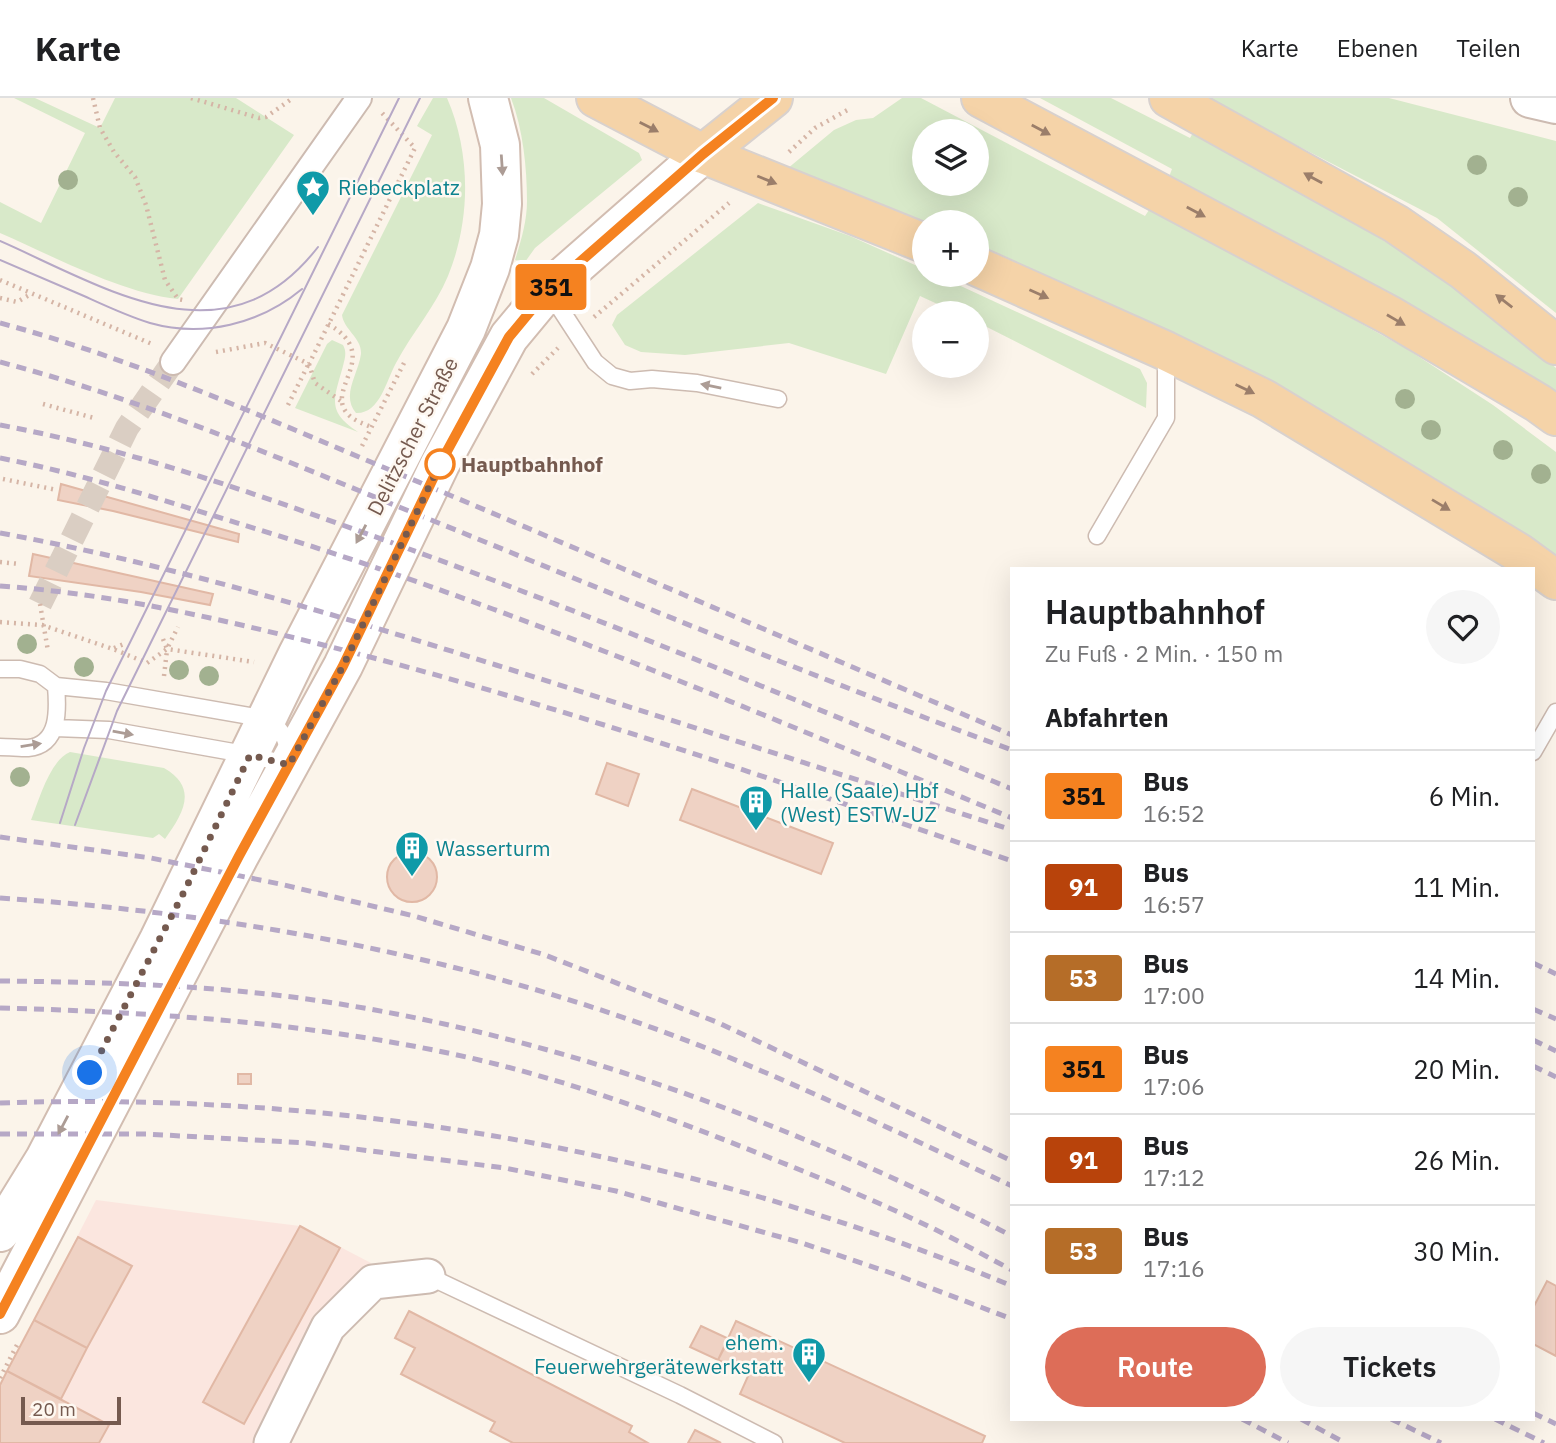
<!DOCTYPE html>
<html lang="de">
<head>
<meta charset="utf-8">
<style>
  :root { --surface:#fff; --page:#f6f6f6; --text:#202124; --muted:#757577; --line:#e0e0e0; --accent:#dd6d58 }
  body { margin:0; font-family:"IBM Plex Sans",sans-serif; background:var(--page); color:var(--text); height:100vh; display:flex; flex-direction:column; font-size:26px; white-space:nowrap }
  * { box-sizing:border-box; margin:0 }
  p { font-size:23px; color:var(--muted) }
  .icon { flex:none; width:38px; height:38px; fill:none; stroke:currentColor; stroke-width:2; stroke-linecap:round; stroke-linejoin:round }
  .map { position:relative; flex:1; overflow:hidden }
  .side { position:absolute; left:1010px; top:469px; width:525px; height:854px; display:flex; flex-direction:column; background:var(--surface); border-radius:0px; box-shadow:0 7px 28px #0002 }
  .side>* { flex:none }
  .badge { padding:0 14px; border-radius:5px; font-size:24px; line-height:46px }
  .buttons { position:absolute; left:912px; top:21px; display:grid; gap:14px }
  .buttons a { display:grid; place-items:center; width:77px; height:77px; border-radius:50%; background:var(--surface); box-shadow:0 7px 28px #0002; font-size:35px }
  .scale { position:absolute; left:21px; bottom:18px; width:100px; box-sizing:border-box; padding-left:7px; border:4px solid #755a4f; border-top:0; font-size:19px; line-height:24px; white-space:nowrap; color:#755a4f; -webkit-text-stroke:5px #fef8f1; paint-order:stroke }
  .you { position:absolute; width:35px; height:35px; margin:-18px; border:5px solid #fff; border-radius:50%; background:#1a73e8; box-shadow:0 0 0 10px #1a73e833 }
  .map>.badge { position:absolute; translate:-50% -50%; box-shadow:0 0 0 4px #fff }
  h2 { padding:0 35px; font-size:26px; line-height:63px }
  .round { display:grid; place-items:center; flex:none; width:74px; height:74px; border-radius:37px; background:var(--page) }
  .head { display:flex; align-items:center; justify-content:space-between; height:119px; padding:0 35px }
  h1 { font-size:33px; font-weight:600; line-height:52px }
  .action { display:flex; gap:14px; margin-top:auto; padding:14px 35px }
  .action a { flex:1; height:80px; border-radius:42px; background:var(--accent); color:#fff; font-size:28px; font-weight:600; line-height:80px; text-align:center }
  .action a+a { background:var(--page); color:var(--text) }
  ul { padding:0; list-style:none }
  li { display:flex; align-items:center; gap:21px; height:91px; padding:0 35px; border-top:2px solid var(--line) }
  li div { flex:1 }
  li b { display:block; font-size:26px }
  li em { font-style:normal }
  li .badge { min-width:77px; font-weight:700; text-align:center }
  header { display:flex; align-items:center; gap:42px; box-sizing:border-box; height:98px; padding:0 35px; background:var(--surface); border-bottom:2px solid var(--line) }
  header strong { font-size:33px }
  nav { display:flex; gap:38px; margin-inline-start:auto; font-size:24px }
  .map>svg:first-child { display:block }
</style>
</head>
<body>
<header>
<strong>Karte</strong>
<nav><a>Karte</a><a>Ebenen</a><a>Teilen</a></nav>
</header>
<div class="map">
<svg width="1556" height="1345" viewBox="0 0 1556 1345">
  <rect width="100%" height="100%" fill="#fbf4ea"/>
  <path fill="#fbe6df" d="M96 1102 300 1128 371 1165 278 1345H0V1289Z"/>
  <path fill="#d8e9c9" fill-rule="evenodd" d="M14 0H35L100 30 115 0H236L294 37 178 201C121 195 53 158 0 135V104L41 125 85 35Z
    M433 0H447C471 55 471 122 448 178 435 209 412 235 396 265 386 283 380 316 356 315 341 297 358 277 361 256 362 240 344 232 342 217L432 37 417 28Z
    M511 0H544L639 55 642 62 535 150 525 164 515 162C521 143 527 123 527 103 527 70 523 31 511 0Z
    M902 0H921L1145 118 1151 109 1407 251 1493 307 1556 354V459L1461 396 1292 295 1172 236 977 151 976 124H924L787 71 834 32 856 22 873 20ZM924 33H976V86H924Z
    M1040 0H1111L1190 40 1194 33 1405 155 1493 216 1556 270V306L1388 196 1169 79 1172 71Z
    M1212 0H1389L1556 43V215L1437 120 1211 3Z
    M758 105 850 138 924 171V177H937L1140 271 1147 285 1146 310 977 224 976 215H957L920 198 886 276 789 245 685 257 641 254 625 247 612 227 617 217Z
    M332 242 343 247C347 254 345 260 343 268 334 301 326 313 358 334L295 310 327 246Z
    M70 654 164 670C199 690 183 716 165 741L159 736 153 740 31 722C39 702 50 662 70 654Z"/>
  <path fill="#efd2c4" stroke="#e1b8a5" stroke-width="2" d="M61 386 239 436 238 444 113 413 58 402Z
    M33 456 213 496 210 507 141 494 29 478Z
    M607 665 639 676 628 708 596 696Z
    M692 691 833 745 821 776 680 722Z
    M387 779a25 25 0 1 1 50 0a25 25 0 1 1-50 0Z
    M238 976H251V986H238Z
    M300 1128 340 1150 244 1326 203 1304Z
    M78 1139 132 1168 87 1250 34 1222Z
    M1547 1183 1556 1188V1258L1533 1246V1210Z
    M409 1213 632 1328 629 1334 648 1345H513L490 1333 495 1324 401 1276 415 1250 395 1240Z
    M34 1222 87 1250 61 1301 7 1273Z
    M736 1223 985 1338 982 1345H845L740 1296 749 1276 718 1262Z
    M701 1228 729 1241 718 1262 690 1249Z
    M7 1273 109 1327 99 1345H0V1287Z
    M695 1332 721 1345H688Z"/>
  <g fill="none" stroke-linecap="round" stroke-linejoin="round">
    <path stroke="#dacec3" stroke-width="24" stroke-dasharray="24 12" stroke-linecap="butt" d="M40 506 127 330 173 264"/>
    <g stroke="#cdbbb1" stroke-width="19">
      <path id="service" d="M548 192 595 264 612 278 630 283 652 281 697 285 778 301
        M1097 438 1166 320V256
        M0 571H20L40 576 56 588 106 593 267 621C285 633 289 646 289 667L250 657 109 632 55 630
        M0 649C9 649 19 650 28 650 60 647 58 611 56 588
        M1533 654 1556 614
        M428 1178 680 1297 774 1345"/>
    </g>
    <g stroke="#cdbbb1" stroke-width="28">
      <path id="pedestrian" d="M173 264 359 0"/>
    </g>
    <g stroke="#cdbbb1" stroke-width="37">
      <path id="minor" d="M271 1345 328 1229 373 1184 428 1178"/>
    </g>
    <g stroke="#cdbbb1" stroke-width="42">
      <path id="tertiary" d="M1530 0 1556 6"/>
    </g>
    <g stroke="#d2bdb1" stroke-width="42">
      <path id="secondary" d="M0 1134 45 1061 159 842 297 558 466 231 490 170 499 137 502 106 500 47 488 0
        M0 1216 239 758 343 568 440 366 509 239 548 192 703 56"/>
    </g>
    <g stroke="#d8d1ce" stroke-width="42">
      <path id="primary" d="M596 0 703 56 924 145
        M981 0 1391 218 1538 305 1556 318
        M1169 0 1396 126 1463 172 1556 247
        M703 56 773 0
        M976 168 1166 253 1264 301 1519 455 1556 482"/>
    </g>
    <path stroke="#d5b5a6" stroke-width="4.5" stroke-dasharray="2 5" stroke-linecap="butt" d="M93 0 100 30 114 54 135 79 146 107 165 182 178 201 183 202
      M191 0 259 20 266 19 293 0
      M789 54 815 30 851 10
      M0 182 152 246
      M0 200 17 204 31 196
      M594 219 729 105
      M328 226C386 259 319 293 351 319 356 323 364 326 371 329
      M216 254 265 245 309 266 415 50 382 15
      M309 266 315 285 341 303
      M532 276 558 250
      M43 306 94 320
      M288 307 308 267
      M362 348 404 265
      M3 381 57 392
      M0 464 20 466
      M40 506 48 553
      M0 524 42 527 113 551 147 565 167 551 254 564
      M163 541 167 551 178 529
      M114 550 124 546
      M164 578 167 552
      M0 1280 17 1247"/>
    <use href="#service" stroke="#fff" stroke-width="16"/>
    <use href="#pedestrian" stroke="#fff" stroke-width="24"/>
    <use href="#minor" stroke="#fff" stroke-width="33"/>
    <use href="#tertiary" stroke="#fff" stroke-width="38"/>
    <use href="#secondary" stroke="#fff" stroke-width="38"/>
    <use href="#primary" stroke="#f5d3a8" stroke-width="38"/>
    <path stroke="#b6a8c6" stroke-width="2" d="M0 143C107 190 225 269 318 149
      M0 162C28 174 56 186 84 198 106 208 127 218 150 225 203 240 260 226 302 191
      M60 725 84 650 106 593 399 0
      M75 727 117 613 420 0"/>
    <path stroke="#b6a8c6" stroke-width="5" stroke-dasharray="10 7" stroke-linecap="butt" d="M0 225C134 261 263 319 390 372 598 459 804 549 1012 637
      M0 264C141 301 274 358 409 413 609 494 809 578 1012 652
      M0 327C128 351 251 394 373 438 589 515 800 604 1012 691
      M0 360C88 377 175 406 260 432 517 511 764 617 1012 720
      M0 435C169 466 333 516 496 567 669 621 840 676 1012 732
      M0 488C118 496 233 524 347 553 572 611 792 688 1012 763
      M0 739 151 760 280 786 414 818 545 857 719 925 1012 1063
      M0 800C242 816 485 862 711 952 813 993 912 1041 1012 1088
      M1533 865 1556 876
      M0 883C102 884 205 887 307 901 554 936 790 1024 1012 1138
      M0 910C150 914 301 924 448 955 539 974 626 1004 712 1037 786 1066 860 1095 932 1130 959 1143 985 1158 1012 1172
      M1533 911 1556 921
      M1533 942 1556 953
      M1533 968 1556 979
      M0 1005C347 993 691 1054 1012 1188
      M0 1036H146L308 1045 505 1070 616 1093 802 1145 894 1176 1012 1221
      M1533 1315 1556 1326
      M1242 1321 1288 1345
      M1301 1321 1345 1345
      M1391 1321 1441 1345
      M1495 1321 1544 1345"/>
  </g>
  <g fill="#a2b190">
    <circle cx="1477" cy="67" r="10"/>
    <circle cx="68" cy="82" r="10"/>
    <circle cx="1518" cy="99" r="10"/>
    <circle cx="1405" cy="301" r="10"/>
    <circle cx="1431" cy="332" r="10"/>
    <circle cx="1503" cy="352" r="10"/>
    <circle cx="1541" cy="376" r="10"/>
    <circle cx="27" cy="546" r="10"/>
    <circle cx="84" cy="569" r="10"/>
    <circle cx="179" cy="572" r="10"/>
    <circle cx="209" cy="578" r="10"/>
    <circle cx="20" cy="679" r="10"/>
  </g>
  <defs><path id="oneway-solid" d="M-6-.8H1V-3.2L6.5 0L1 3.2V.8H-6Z" transform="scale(1.75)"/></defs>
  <g fill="#9b7e6a">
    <use href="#oneway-solid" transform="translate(649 29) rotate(27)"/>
    <use href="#oneway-solid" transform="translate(1041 32) rotate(28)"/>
    <use href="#oneway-solid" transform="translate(1313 80) rotate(-151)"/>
    <use href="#oneway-solid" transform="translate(767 82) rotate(22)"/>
    <use href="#oneway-solid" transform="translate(1196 114) rotate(28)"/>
    <use href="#oneway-solid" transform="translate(1039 196) rotate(24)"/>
    <use href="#oneway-solid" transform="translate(1504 203) rotate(-142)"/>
    <use href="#oneway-solid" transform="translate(1396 222) rotate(30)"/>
    <use href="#oneway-solid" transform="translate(1245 291) rotate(26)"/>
    <use href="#oneway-solid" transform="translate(1441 407) rotate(31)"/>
  </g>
  <g fill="#ac9c95">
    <use href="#oneway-solid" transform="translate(502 67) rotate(86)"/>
    <use href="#oneway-solid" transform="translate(711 288) rotate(-168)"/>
    <use href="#oneway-solid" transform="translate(361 436) rotate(118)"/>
    <use href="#oneway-solid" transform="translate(123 635) rotate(10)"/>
    <use href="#oneway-solid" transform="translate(31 647) rotate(-9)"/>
    <use href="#oneway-solid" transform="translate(63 1027) rotate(118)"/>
  </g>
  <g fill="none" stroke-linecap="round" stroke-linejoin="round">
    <g stroke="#fff" stroke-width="16">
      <path id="line" d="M0 1216 239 758 343 568 440 366 509 239 548 192 703 56 773 0"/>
    </g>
    <use href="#line" stroke="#f58220" stroke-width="10"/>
    <path stroke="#755a4f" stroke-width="7" stroke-dasharray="0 12.6" d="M90 975 184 794 250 657 289 667 343 568 440 366"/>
  </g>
  <defs>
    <g id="sight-pin" transform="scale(1.75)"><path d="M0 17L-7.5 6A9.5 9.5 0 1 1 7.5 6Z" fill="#0f9aa8" stroke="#fef8f1"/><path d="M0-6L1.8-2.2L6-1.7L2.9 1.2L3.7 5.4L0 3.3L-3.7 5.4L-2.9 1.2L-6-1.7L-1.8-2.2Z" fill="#fff"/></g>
    <g id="building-pin" transform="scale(1.75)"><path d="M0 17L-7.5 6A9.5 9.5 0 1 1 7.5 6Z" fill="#0f9aa8" stroke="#fef8f1"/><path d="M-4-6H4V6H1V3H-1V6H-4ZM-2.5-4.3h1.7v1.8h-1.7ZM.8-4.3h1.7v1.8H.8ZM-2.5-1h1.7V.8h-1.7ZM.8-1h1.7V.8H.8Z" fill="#fff"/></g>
  </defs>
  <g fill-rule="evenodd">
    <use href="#sight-pin" x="313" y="89"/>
    <use href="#building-pin" x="756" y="704"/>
    <use href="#building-pin" x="412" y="750"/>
    <use href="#building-pin" x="809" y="1256"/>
  </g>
  <circle fill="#fff" stroke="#f58220" stroke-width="3.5" cx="440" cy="366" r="14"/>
  <g text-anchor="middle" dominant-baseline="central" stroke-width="5" stroke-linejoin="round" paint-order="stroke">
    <g font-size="21" fill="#0d838f" stroke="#fef8f1" text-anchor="start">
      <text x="338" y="89">Riebeckplatz</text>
      <text x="780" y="692">Halle (Saale) Hbf<tspan x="780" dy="24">(West) ESTW-UZ</tspan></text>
      <text x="436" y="750">Wasserturm</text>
      <text x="784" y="1244" text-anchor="end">ehem.<tspan x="784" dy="24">Feuerwehrgerätewerkstatt</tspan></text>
    </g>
    <g font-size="21" fill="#755a4f" stroke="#fef8f1">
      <text transform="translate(412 338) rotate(-63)">Delitzscher Straße</text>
    </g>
    <g font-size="21" font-weight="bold" fill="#755a4f" stroke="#fef8f1" text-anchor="start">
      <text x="461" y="366">Hauptbahnhof</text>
    </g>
  </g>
</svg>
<div class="buttons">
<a><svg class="icon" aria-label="layers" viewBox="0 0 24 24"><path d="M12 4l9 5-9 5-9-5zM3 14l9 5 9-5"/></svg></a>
<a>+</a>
<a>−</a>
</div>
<div class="scale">20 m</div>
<div class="you" style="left:90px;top:975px"></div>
<b class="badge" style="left:551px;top:189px;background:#f58220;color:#111">351</b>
<section class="side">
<div class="head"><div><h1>Hauptbahnhof</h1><p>Zu Fuß · 2 Min. · 150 m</p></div><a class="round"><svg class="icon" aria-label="heart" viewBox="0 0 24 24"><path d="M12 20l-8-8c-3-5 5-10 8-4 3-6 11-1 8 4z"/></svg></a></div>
<h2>Abfahrten</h2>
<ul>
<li><span class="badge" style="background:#f58220;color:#111">351</span><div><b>Bus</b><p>16:52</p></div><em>6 Min.</em></li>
<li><span class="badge" style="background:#b8430b;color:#fff">91</span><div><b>Bus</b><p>16:57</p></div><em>11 Min.</em></li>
<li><span class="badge" style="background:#b56d28;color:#fff">53</span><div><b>Bus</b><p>17:00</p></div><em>14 Min.</em></li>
<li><span class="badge" style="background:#f58220;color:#111">351</span><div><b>Bus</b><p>17:06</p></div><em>20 Min.</em></li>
<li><span class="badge" style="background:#b8430b;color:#fff">91</span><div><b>Bus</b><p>17:12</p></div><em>26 Min.</em></li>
<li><span class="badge" style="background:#b56d28;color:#fff">53</span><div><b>Bus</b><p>17:16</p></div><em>30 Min.</em></li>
</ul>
<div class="action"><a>Route</a><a>Tickets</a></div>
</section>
</div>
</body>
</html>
